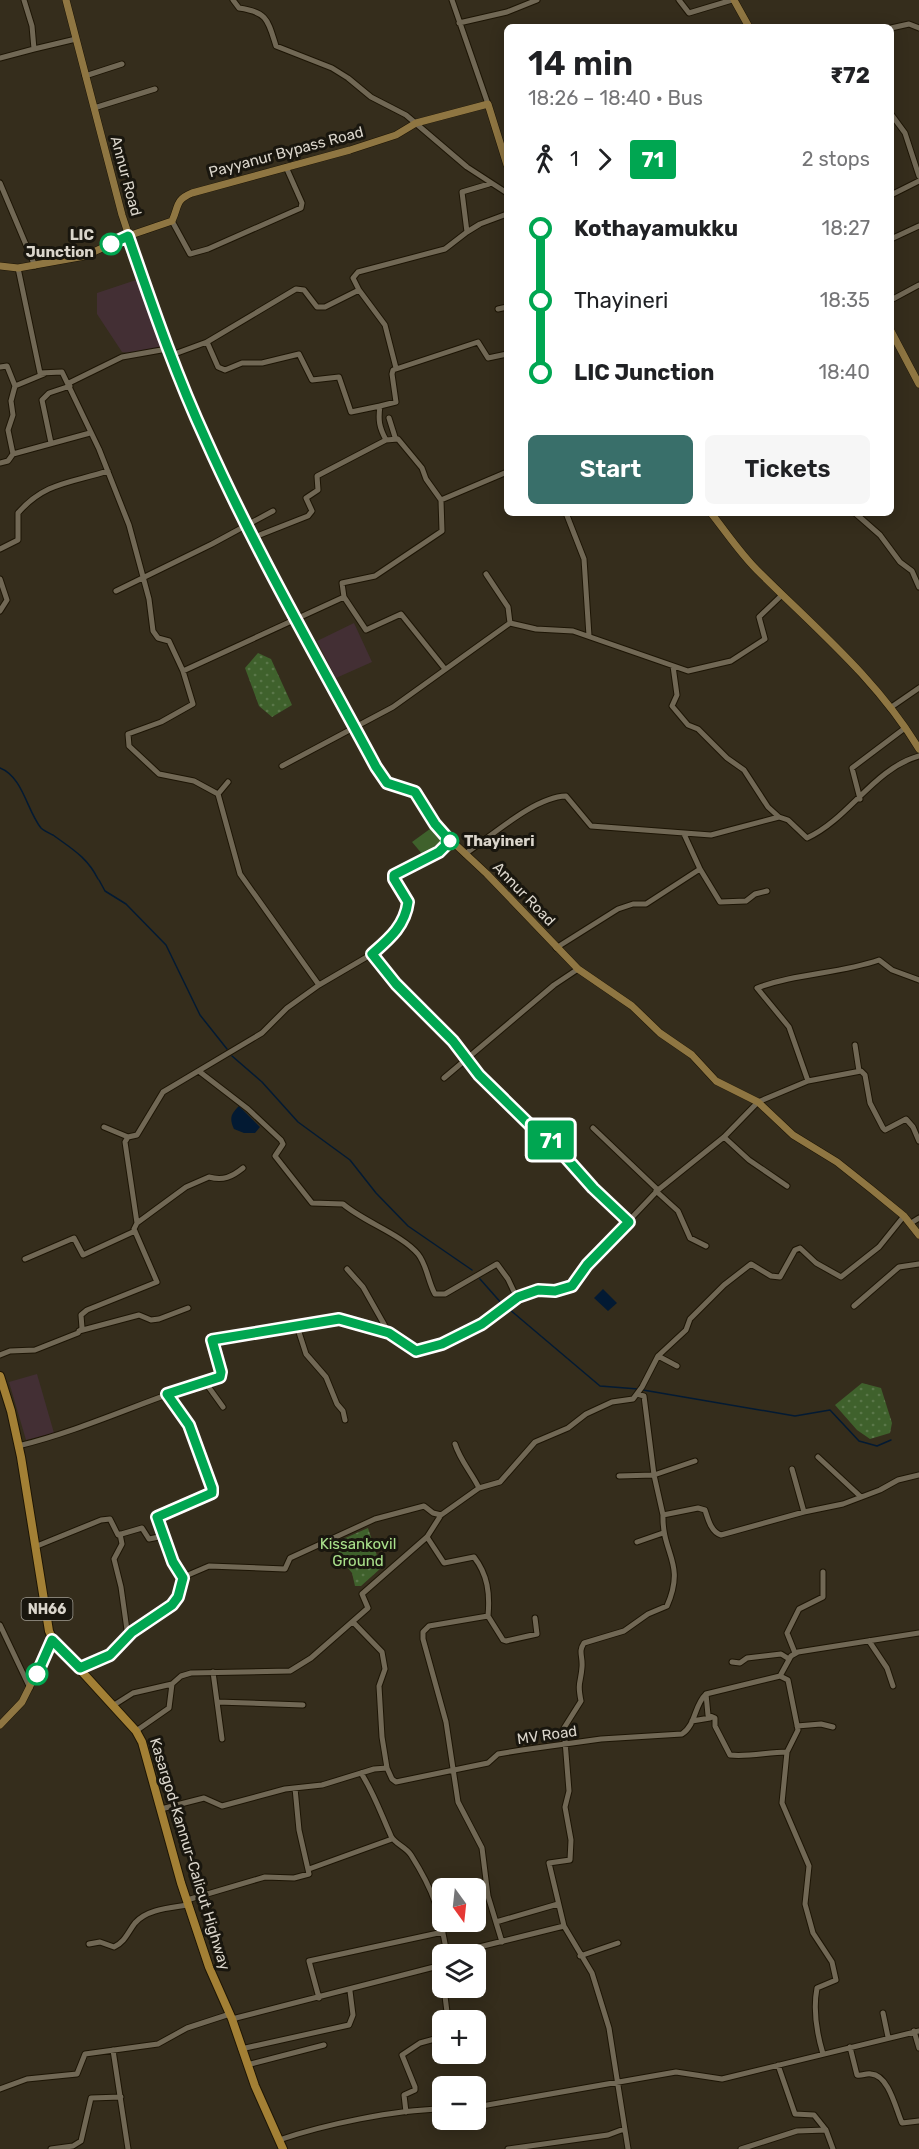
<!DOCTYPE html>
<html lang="en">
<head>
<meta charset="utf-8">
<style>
  :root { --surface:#fff; --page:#f6f6f6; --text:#202124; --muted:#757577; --accent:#396f6a }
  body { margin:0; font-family:Rubik,sans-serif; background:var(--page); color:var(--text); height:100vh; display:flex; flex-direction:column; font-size:22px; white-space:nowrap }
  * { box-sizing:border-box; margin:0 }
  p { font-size:20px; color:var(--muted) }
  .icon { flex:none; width:33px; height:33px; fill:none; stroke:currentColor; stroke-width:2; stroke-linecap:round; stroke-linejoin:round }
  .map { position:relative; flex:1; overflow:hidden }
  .sheet { position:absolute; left:504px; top:24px; width:390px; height:492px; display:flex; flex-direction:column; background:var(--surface); border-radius:9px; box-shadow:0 3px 15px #0003 }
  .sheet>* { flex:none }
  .badge { padding:0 12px; border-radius:4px; font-size:21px; line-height:39px }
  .needle { width:39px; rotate:165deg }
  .tools { position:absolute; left:432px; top:1878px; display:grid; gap:12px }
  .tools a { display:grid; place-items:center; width:54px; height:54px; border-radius:9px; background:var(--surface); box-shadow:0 3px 15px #0003; font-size:30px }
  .map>.badge { position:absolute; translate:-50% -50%; box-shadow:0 0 0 3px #fff }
  .legs { display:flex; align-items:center; gap:9px; height:66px; padding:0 24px; font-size:20px }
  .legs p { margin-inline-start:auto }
  .overview { display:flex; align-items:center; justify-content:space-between; height:102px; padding:0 24px }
  h1 { font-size:33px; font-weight:600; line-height:45px }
  .primary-button { display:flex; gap:12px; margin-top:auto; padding:12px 24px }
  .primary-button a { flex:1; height:69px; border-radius:9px; background:var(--accent); color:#fff; font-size:24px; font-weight:600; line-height:69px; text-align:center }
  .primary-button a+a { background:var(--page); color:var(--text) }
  ul { padding:0 24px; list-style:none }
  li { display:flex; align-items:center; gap:21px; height:72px; font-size:22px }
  li i { display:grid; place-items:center; width:9px; height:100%; margin:0 8px; background:currentColor }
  li i::after { content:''; width:15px; height:15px; margin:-8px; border:4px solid; border-radius:50%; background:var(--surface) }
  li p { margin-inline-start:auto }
  li:first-child i { background:linear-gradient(#0000 50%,currentColor 0) }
  li:last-child i { background:linear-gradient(currentColor 50%,#0000 0) }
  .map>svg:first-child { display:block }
</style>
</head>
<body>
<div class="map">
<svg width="919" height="2149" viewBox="0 0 919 2149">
  <defs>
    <pattern id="park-dots" width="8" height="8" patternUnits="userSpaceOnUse" patternTransform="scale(1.5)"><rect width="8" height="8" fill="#3f612c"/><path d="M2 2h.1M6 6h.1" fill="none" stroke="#5a7749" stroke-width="1.8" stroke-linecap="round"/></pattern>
  </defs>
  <rect width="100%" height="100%" fill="#352d1c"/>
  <path fill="#432f34" d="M142 278 164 346 140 354 122 352 97 314V293Z
    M354 623 372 662 336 678 317 641Z
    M37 1374 54 1433 26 1440 9 1382Z"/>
  <path fill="url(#park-dots)" d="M258 653 271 659 292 705 272 717 259 706 245 668Z
    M862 1383 881 1388 892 1423 890 1433 870 1439 857 1430 835 1405Z
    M368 1528 381 1568 361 1586H355L352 1573 339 1557 334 1543Z"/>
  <path fill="#3f612c" d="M434 826 444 839 423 855 412 842Z"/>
  <path fill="#031a33" d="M239 1106 260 1127 255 1133H244L234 1129C229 1118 231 1114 239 1106Z
    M603 1289 617 1303 608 1311 594 1298Z"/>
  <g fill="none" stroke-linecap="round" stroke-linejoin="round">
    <path stroke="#031a33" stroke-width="1.5" d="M0 768C23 777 27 811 41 828 44 831 49 833 53 835 72 849 87 857 98 879
      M105 891 99 880 105 891 126 904 166 945 200 1015 227 1049
      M232 1056 262 1082 298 1122 350 1160 376 1193 408 1226 472 1270
      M480 1279 503 1305
      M509 1309 600 1386 638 1389
      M643 1390 795 1416 830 1410 859 1441 877 1446 891 1440"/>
    <g stroke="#1d1505" stroke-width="7">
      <path id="minor" d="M233 0 239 8C268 12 268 21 276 46L332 68 348 78 371 97 406 115 467 167 507 193
        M452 0 488 104
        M679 0 689 13 732 0
        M459 23 507 12 537 0
        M891 28 909 24 919 28
        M34 49 76 39
        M0 58 34 49 32 26 24 0
        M85 76 122 64
        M94 108 155 89
        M891 114 905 133 919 176
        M0 183 35 266
        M891 195 919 181
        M172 221 190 254 208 249 301 208 302 203 286 167
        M467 232 480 224 507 214
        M891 239 919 226
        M18 268 40 373 62 372 99 449 129 525 149 599 153 631 158 638 169 641 183 671 344 597 342 583 375 576 442 531 441 500 507 472
        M359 290 385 325 396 368
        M891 300 919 285
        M498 309 507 307
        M207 342 296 289 304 290 317 307H325L359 290 353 278 358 272 445 249 467 232 462 192 489 184
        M169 356 207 342 218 367 225 370 242 363H262L299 354 312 380 339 377 351 412 380 406
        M0 367 7 366 15 386 44 374
        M69 383 122 357 167 349
        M389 418 395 437
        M386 440 398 439 422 468 426 479 441 500
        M51 443 42 400 49 393 70 386
        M13 454 8 430 13 415 11 401 15 386
        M0 463 8 461 13 454 90 433
        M566 513 584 559 589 636
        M855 513 880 535 900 562 912 571 919 587
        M252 538 308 516 312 511 306 498 318 490 317 476 386 440C379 427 378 420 380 406L396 402 392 374 393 370 478 342 488 358 507 354
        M0 549 18 540V513C45 482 71 483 108 471
        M486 574 508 607 510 623
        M0 579 7 600 0 611
        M116 591 212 544 273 511
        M344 597 366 630 401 614 445 669
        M673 666 677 695 672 706 688 725 698 729 727 758 744 770 768 807 779 817
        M183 671 193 704 161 722 128 734 129 746 159 774 194 781 218 794
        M890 708 919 688
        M282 766 393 707 510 623 536 629 573 631 688 671 731 661 765 639 759 617 782 595
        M228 782 218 794 240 874 319 985
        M860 799 852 768 905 728
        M684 834 700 869 720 902 746 901 755 894 767 891
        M465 854C492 836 534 797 566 796L591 826 711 835 779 817 788 820 807 838C850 818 873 769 919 756
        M556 948 618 909 633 904H646L700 869
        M372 954 396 984 453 1041 479 1075 532 1127 545 1134 593 1188 629 1222
        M855 1045 859 1071
        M200 1072 248 1109 281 1140 283 1144 275 1156 312 1203 343 1204C364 1222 401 1234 418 1254 427 1265 428 1282 435 1294H445L497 1264 508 1279 517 1298
        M444 1078 554 985 578 969
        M808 1081 861 1071 865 1075 870 1103 883 1128 885 1130 906 1119 913 1127 919 1141
        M104 1127 128 1137
        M593 1128 658 1190
        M724 1137 749 1160 787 1186
        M656 1191 678 1211 690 1238 706 1246
        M137 1223 186 1187 209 1177C223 1181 232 1177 243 1168
        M911 1223 919 1218
        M25 1259 74 1238 83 1255 135 1231
        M347 1269 363 1287 389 1333
        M854 1306 899 1267 919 1264
        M297 1326 306 1354 326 1377 337 1404 343 1411 345 1420
        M79 1331 139 1315 151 1320 159 1319 188 1308
        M0 1355 10 1351 35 1350 78 1333 82 1328 81 1315 87 1310 157 1282 134 1229 137 1223 125 1142 128 1137 137 1135 163 1092 262 1033 287 1008 319 985 372 954 396 932 408 902 394 879V875L439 852 450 841
        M658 1356 677 1366
        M205 1382 223 1407
        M167 1393 189 1425 212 1488V1493L157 1517 173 1562 183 1578
        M637 1394 644 1396 654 1475 663 1515
        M455 1444C460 1460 471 1472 479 1488
        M18 1446C88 1429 151 1397 220 1377L221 1372 211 1343 214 1340 339 1319 389 1333 416 1351 442 1344 482 1324 518 1297 538 1290 555 1291 572 1286 587 1265 658 1190 724 1137 758 1102 808 1081 789 1027 757 988C797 973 839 974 879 960L892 970 919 980
        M818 1457 861 1497
        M792 1469 804 1512
        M619 1476 654 1475 695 1461
        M120 1534 122 1544 114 1559 121 1587 128 1637
        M427 1537 444 1563 474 1557C488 1575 490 1594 488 1616L429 1626 423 1632V1639L446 1722 458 1802 482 1848 488 1896 502 1942
        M637 1542 663 1533
        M37 1546 101 1520 110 1519 118 1535 142 1528 149 1539 164 1536
        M488 1616 503 1640 506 1641 537 1634 535 1618
        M353 1622 382 1652 385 1669 379 1686 382 1737 387 1768
        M0 1625 30 1688
        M869 1641 887 1668 893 1686
        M795 1653 787 1633 799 1609 823 1597V1572
        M732 1662 740 1663 747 1658 781 1654 789 1659
        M80 1668 110 1655 132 1632 172 1605 178 1597 181 1578 209 1566 285 1569 290 1558 375 1519 424 1506 433 1513 441 1515
        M213 1672 222 1739
        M780 1676 788 1680 798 1730 787 1752
        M706 1694 708 1715 715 1718V1726L730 1755C749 1757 768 1752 787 1752L782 1803 809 1866 805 1904 813 1933 832 1962 836 1980 817 1988C813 2009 817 2034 823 2054
        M217 1702 303 1705
        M114 1705 133 1693 172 1684
        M692 1721 710 1718
        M797 1726 821 1724 833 1727
        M136 1731 169 1708 172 1684 181 1676 191 1673 290 1671 311 1658 368 1608 362 1594 427 1537 441 1515 479 1488 500 1482 535 1442 568 1428 586 1414 612 1402 633 1399 642 1387 658 1356 686 1330 690 1319 724 1285 751 1264 771 1276 780 1277 795 1250 800 1248 816 1263 841 1277 879 1247 904 1216
        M361 1773C374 1793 381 1814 391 1836 395 1844 406 1847 411 1855 435 1893 439 1910 447 1954
        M161 1809 204 1798 222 1806 285 1789 322 1785 374 1769 387 1768 392 1779 396 1782 488 1763 498 1754 522 1750 601 1739 682 1734C696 1725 694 1705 706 1694L780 1676 791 1656 798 1652 919 1633
        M309 1869 392 1839
        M187 1900 265 1877 294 1878 309 1874 299 1830 295 1788
        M496 1922 558 1904
        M564 1926 549 1863 570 1860 571 1840 565 1807 569 1791 564 1728 581 1701C577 1681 581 1683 582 1667 583 1656 578 1652 584 1643L624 1631 648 1614 667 1606C686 1562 662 1555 663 1515L698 1508 705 1510C708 1519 711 1532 721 1535L804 1512 843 1504 880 1490 898 1480 919 1475
        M89 1944 100 1942 114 1947C125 1942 128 1932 135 1923 147 1909 170 1908 188 1905
        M451 1954 564 1926 592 1973 609 2028 628 2149
        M580 1956 618 1943
        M476 1970 481 1969
        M442 1971V1981
        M444 1988 448 2020
        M319 1998 309 1961 443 1932
        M883 2013 888 2037
        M232 2019 442 1965
        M914 2031 919 2048
        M850 2047 857 2075C862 2076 866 2073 871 2074 889 2075 896 2110 902 2123L919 2121
        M241 2049 349 2025 353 2015 350 1991
        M113 2050 128 2149
        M247 2065 324 2045
        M778 2065 795 2114 814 2115 826 2130 833 2149
        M0 2089 27 2079 77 2074 85 2054 158 2044 187 2028 230 2014
        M476 2107 676 2072 722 2079 919 2031
        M406 2112 404 2095 415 2090V2087L402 2055 420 2043 442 2037
        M279 2140C326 2124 394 2110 442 2109
        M51 2149 73 2146 81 2141 91 2098 121 2097
        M508 2149 608 2135 624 2129
        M741 2149 797 2131 826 2130"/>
    </g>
    <g stroke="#1d1505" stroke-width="8">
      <path id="major" d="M66 0 122 215 169 356 247 528 385 781 415 792 441 831 487 874 578 969 632 1006 660 1033 692 1055 716 1081 758 1102 793 1135 837 1162 871 1189 904 1216 919 1235
        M734 0 749 27
        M0 266 18 268 85 256 128 236 172 221C179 206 175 200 192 193L350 150 396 135 416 123 488 104 507 165
        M891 331 919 384
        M711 513C726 532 740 553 757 570 814 627 877 679 919 749
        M0 1725 22 1702 53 1640"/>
    </g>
    <g stroke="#1d1505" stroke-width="10">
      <path id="highway" d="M0 1376 11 1411 21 1457 49 1631 53 1640 136 1731 142 1742 181 1883 209 1967 232 2019 255 2086 283 2149"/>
    </g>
    <use href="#minor" stroke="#716855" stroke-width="5"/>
    <use href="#major" stroke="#8f7642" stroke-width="7"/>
    <use href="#highway" stroke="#a38035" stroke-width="8"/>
  </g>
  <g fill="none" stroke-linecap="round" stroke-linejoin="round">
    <g stroke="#fff" stroke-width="14">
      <path id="line-1" d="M37 1674 52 1640 80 1668 110 1655 132 1632 172 1605 178 1597 183 1578 173 1562 157 1517 212 1493V1488L189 1425 167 1394 220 1377 221 1372 212 1340 339 1319 389 1333 416 1351 442 1344 482 1324 518 1297 538 1290 555 1291 572 1286 587 1265 629 1222 593 1188 545 1134 532 1127 479 1075 453 1041 396 984 372 954C389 939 405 926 408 902L394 879V875L439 852 450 841 435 824 415 792 387 783 376 767C318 659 256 552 206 440 175 373 152 305 128 236L111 244"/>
    </g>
    <use href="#line-1" stroke="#00a651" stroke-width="9"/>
  </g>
  <g fill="#fff" stroke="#00a651" stroke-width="3">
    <circle cx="111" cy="244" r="10"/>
    <circle cx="450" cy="841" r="8"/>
    <circle cx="37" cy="1674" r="10"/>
  </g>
  <g text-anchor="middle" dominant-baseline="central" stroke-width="6" stroke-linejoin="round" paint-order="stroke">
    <rect fill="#19160e" stroke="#a09c92" stroke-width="1.5" x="21.5" y="1598" width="51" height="22" rx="4.5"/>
    <g font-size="14" font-weight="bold" fill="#dad5cb">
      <text x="47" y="1609">NH66</text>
    </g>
    <g font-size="15" fill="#dad5cb" stroke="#19160e">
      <text transform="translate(286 152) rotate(-15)">Payyanur Bypass Road</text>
      <text transform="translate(126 176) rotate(75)">Annur Road</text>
      <text transform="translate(524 894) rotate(46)">Annur Road</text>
      <text transform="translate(547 1735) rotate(-8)">MV Road</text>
      <text transform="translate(190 1854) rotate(73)">Kasargod-Kannur-Calicut Highway</text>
    </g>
    <g font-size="15" font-weight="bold" fill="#dad5cb" stroke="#19160e" text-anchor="end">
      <text x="94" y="235">LIC<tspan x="94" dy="17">Junction</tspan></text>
      <text x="464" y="841" text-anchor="start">Thayineri</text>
    </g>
    <g font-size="15" fill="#a9e08b" stroke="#19160e">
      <text x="358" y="1544">Kissankovil<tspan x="358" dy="17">Ground</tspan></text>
    </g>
  </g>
</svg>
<div class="tools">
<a><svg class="needle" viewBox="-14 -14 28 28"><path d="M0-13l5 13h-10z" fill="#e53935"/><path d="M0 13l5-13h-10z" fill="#757577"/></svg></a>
<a><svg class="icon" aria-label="layers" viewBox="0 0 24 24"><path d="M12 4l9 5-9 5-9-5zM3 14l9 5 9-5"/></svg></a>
<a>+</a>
<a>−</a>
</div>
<b class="badge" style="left:551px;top:1140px;background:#00a651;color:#fff">71</b>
<section class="sheet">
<div class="overview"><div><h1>14 min</h1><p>18:26 – 18:40 · Bus</p></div><b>₹72</b></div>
<div class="legs"><svg class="icon" aria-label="walk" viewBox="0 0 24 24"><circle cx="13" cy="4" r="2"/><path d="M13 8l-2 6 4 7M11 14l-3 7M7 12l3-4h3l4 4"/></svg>1<svg class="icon" aria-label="forward" viewBox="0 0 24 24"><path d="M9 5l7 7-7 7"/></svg><b class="badge" style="background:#00a651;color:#fff">71</b><p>2 stops</p></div>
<ul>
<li><i style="color:#00a651"></i><b>Kothayamukku</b><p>18:27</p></li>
<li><i style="color:#00a651"></i><span>Thayineri</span><p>18:35</p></li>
<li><i style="color:#00a651"></i><b>LIC Junction</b><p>18:40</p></li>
</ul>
<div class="primary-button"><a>Start</a><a>Tickets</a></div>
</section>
</div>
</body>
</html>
